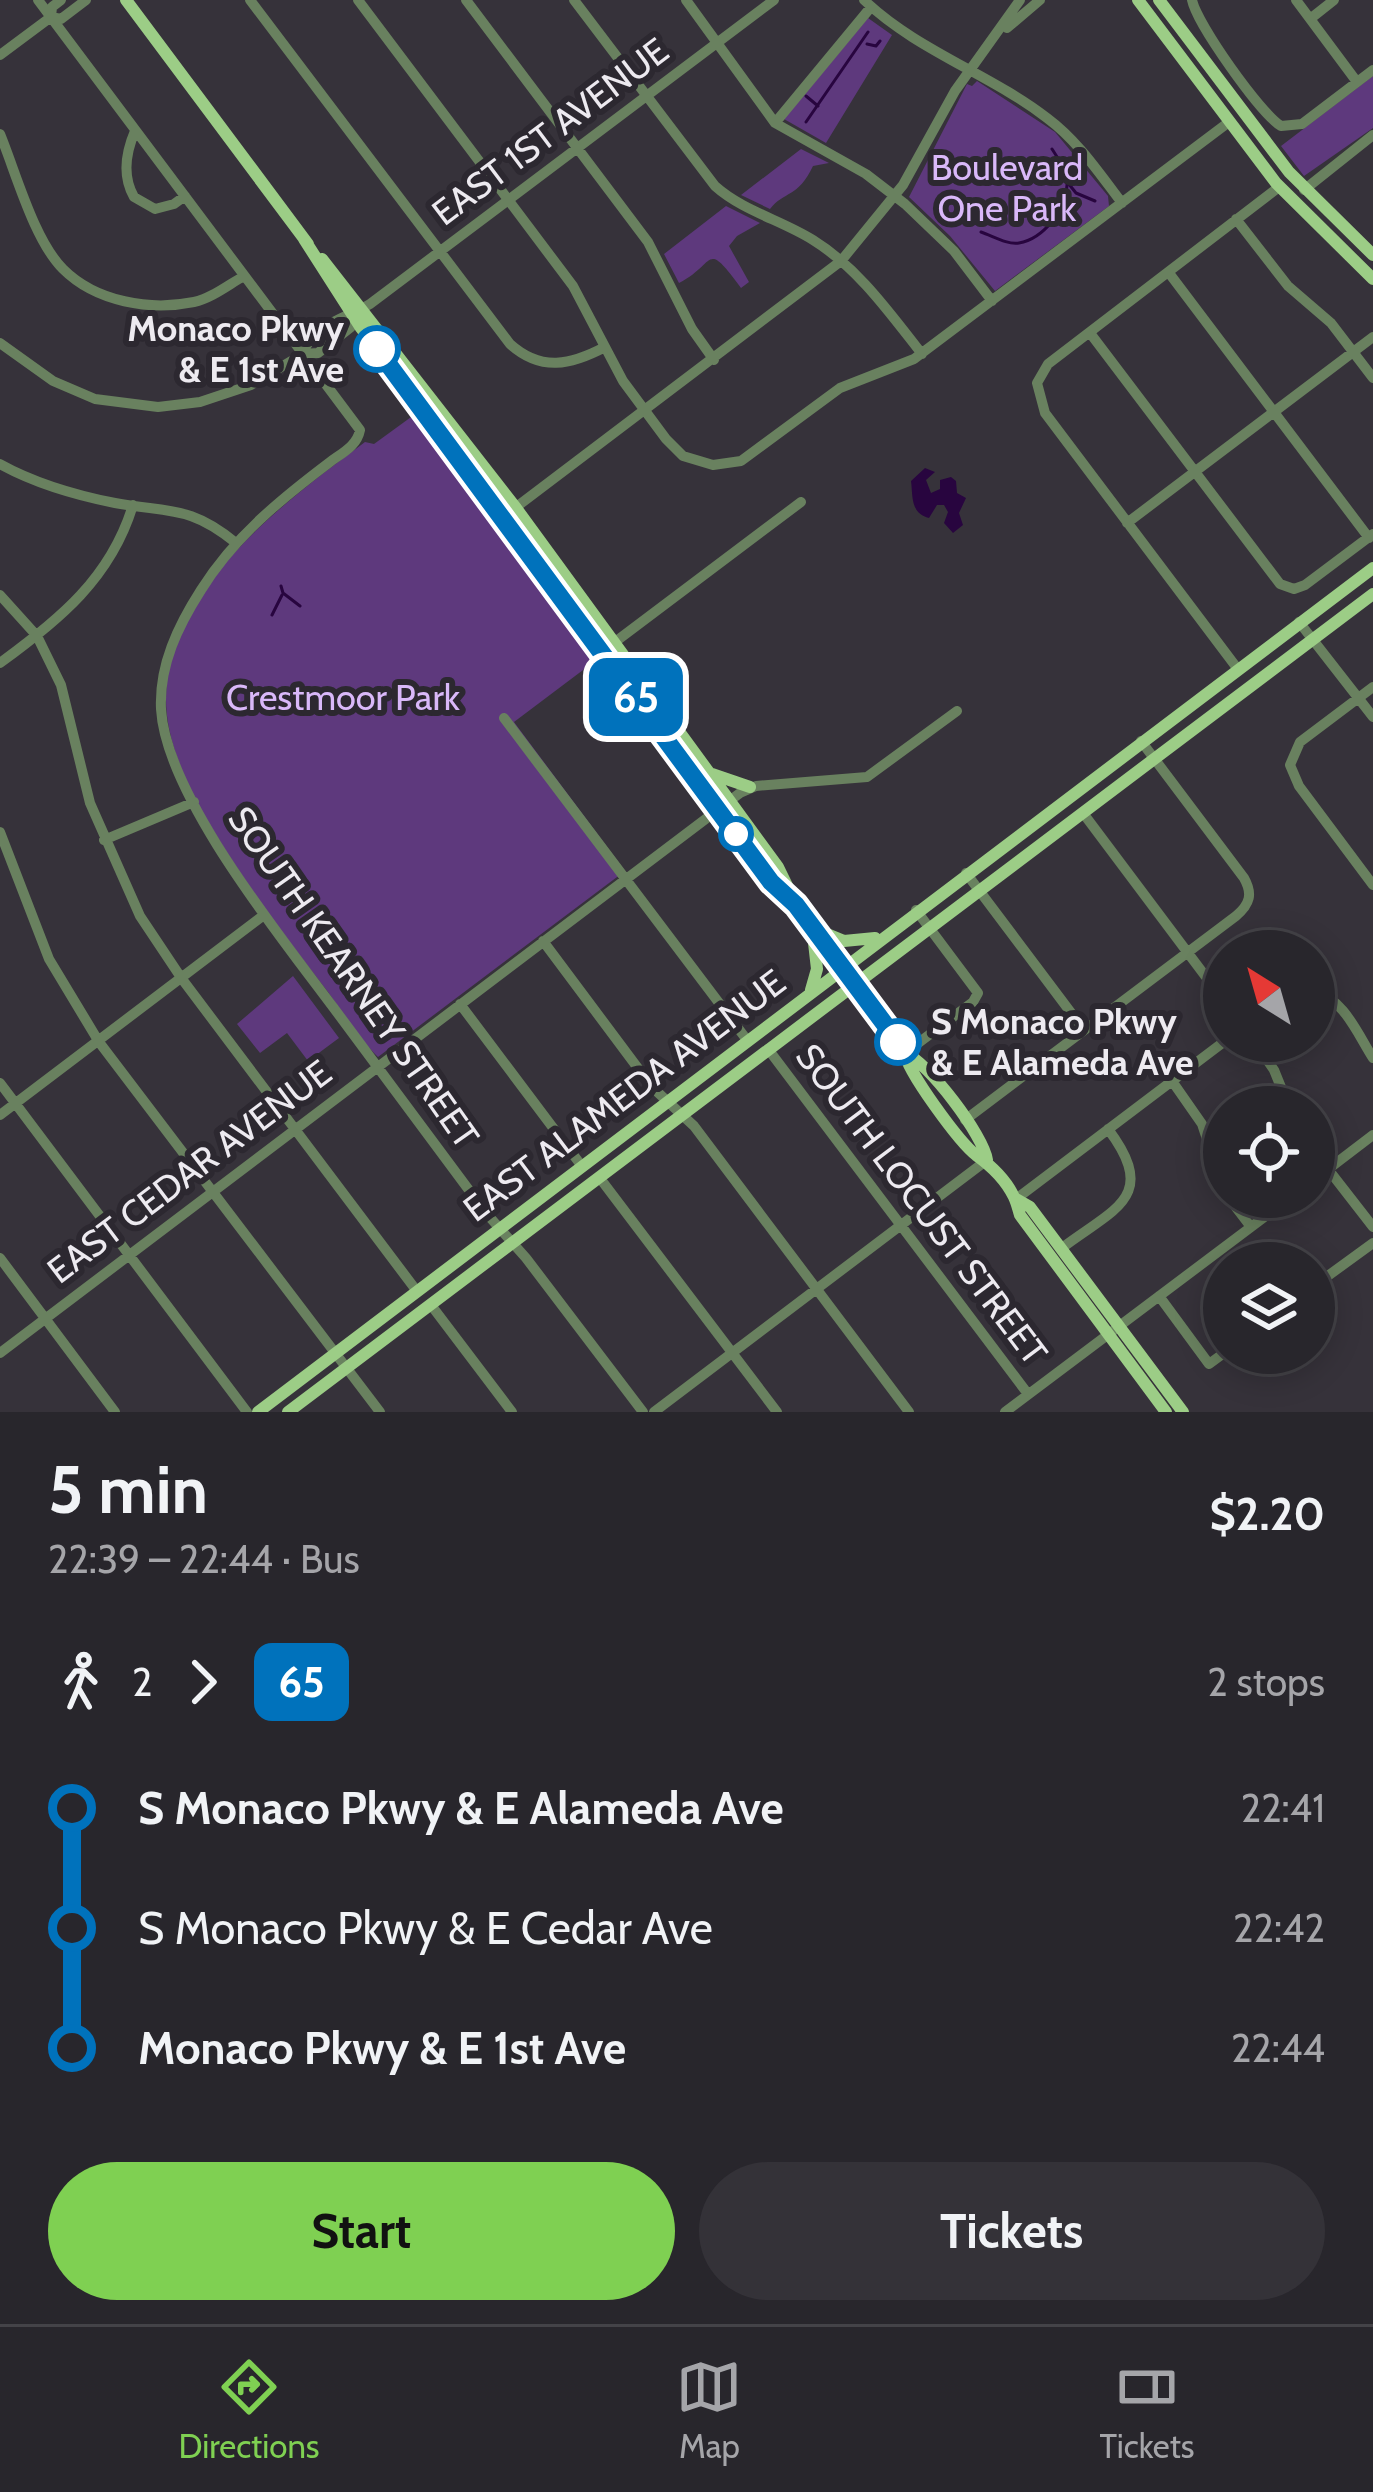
<!DOCTYPE html>
<html lang="en">
<head>
<meta charset="utf-8">
<style>
  :root { --surface:#28262c; --page:#343238; --text:#f1f3f6; --muted:#a5a5a9; --line:#444348; --accent:#7fd052 }
  body { margin:0; font-family:Cabin,sans-serif; background:var(--page); color:var(--text); height:100vh; display:flex; flex-direction:column; font-size:45px; white-space:nowrap }
  * { box-sizing:border-box; margin:0 }
  p { font-size:39px; color:var(--muted) }
  .icon { flex:none; width:66px; height:66px; fill:none; stroke:currentColor; stroke-width:2; stroke-linecap:round; stroke-linejoin:round }
  .map { position:relative; height:1412px; overflow:hidden }
  .side { display:flex; flex-direction:column; background:var(--surface); flex:1 }
  .side>* { flex:none }
  .badge { padding:0 24px; border-radius:18px; font-size:42px; line-height:78px }
  .needle { width:78px; rotate:323deg }
  .controls { position:absolute; left:1203px; top:930px; display:grid; gap:24px }
  .controls a { display:grid; place-items:center; width:132px; height:132px; border-radius:50%; background:var(--surface); box-shadow:0 6px 30px #0003,0 0 0 3px var(--line); font-size:60px }
  .map>.badge { position:absolute; translate:-50% -50%; box-shadow:0 0 0 6px #fff }
  .legs { display:flex; align-items:center; gap:18px; height:132px; padding:0 48px; font-size:39px }
  .legs p { margin-inline-start:auto }
  .overview { display:flex; align-items:center; justify-content:space-between; height:204px; padding:0 48px }
  h1 { font-size:66px; font-weight:700; line-height:90px }
  .cta { display:flex; gap:24px; margin-top:auto; padding:24px 48px }
  .cta a { flex:1; height:138px; border-radius:72px; background:var(--accent); color:#111; font-size:48px; font-weight:700; line-height:138px; text-align:center }
  .cta a+a { background:var(--page); color:var(--text) }
  ul { padding:0 48px; list-style:none }
  li { display:flex; align-items:center; gap:42px; height:120px; font-size:45px }
  li i { display:grid; place-items:center; width:18px; height:100%; margin:0 15px; background:currentColor }
  li i::after { content:''; width:30px; height:30px; margin:-15px; border:9px solid; border-radius:50%; background:var(--surface) }
  li p { margin-inline-start:auto }
  li:first-child i { background:linear-gradient(#0000 50%,currentColor 0) }
  li:last-child i { background:linear-gradient(currentColor 50%,#0000 0) }
  .dock { display:flex; justify-content:space-around; align-items:center; height:168px; border-top:3px solid var(--line); background:var(--surface); font-size:33px; color:var(--muted) }
  .dock a { display:grid; justify-items:center; gap:6px }
  .dock .current { color:var(--accent) }
  .map>svg:first-child { display:block }
</style>
</head>
<body>
<div class="map">
<svg width="1373" height="1412" viewBox="0 0 1373 1412">
  <rect width="100%" height="100%" fill="#36323a"/>
  <path fill="#5e397d" d="M868 18 892 35 826 143 784 119Z
    M1373 76V128L1304 176 1281 146Z
    M977 81 1055 132 1108 196 1109 206 995 291 950 236 909 197 967 84 972 86Z
    M801 149 829 163 813 166C798 198 784 191 770 209L741 195Z
    M726 206 760 223 737 236 729 246 749 282 741 288C704 238 717 264 679 283L664 254Z
    M418 412 599 658 514 722 625 871 378 1057C359 1039 344 1014 328 992 302 958 276 925 252 890 220 842 180 785 169 728 144 605 280 505 365 442L374 444Z
    M293 976 339 1038 308 1061 287 1033 260 1053 237 1024Z"/>
  <path fill="#28053f" d="M925 468 935 472 926 480 931 493 940 489V480L951 477 956 481 957 493 966 498 959 513 963 525 953 533 944 523 948 512 944 505H937L929 518C910 513 913 496 911 481Z"/>
  <g fill="none" stroke-linecap="round" stroke-linejoin="round">
    <path stroke="#28053f" stroke-width="3" d="M867 44 876 46 880 41
      M806 96 818 106
      M806 122 868 32
      M1068 183 1076 193 1095 201
      M981 232C993 236 1007 245 1019 243 1043 239 1067 209 1067 185 1068 172 1059 160 1052 149
      M281 586 283 593 300 606
      M272 615 282 595"/>
    <path stroke="#69815f" stroke-width="10" d="M38 0 360 430C357 446 342 453 330 462 281 499 234 537 201 590 178 626 159 665 161 709 166 796 281 937 333 1007 384 1076 435 1144 486 1213L526 1258 643 1412
      M250 0 510 344C541 372 571 365 605 347
      M358 0 573 286 623 381 666 439 683 456 713 465 741 461 840 388 914 359 1229 122
      M466 0 648 242 692 329 714 360
      M574 0 715 186C743 211 781 220 813 240 858 268 889 312 922 354
      M686 0 775 123 866 174 905 204 954 251 992 301
      M864 0C916 50 990 74 1047 118 1078 141 1099 173 1122 203
      M1192 0C1197 24 1260 113 1281 126L1302 124 1373 70
      M1296 0 1357 82
      M51 17 61 19 86 0
      M1310 19 1334 0
      M1007 28 1040 0
      M0 55 51 17 52 7 61 0
      M775 123 871 7
      M135 131C126 152 122 176 134 197L155 209 174 204 185 196
      M0 134C16 173 34 240 63 269 96 302 150 311 194 302 212 298 228 285 244 276
      M1304 190 1373 135
      M1236 219 1288 286 1331 323 1373 378
      M1169 273 1369 538
      M1090 333 1280 584 1294 589 1305 585 1373 534
      M0 343 53 381 95 399 158 407 200 402 251 385 303 354 318 353 351 327 360 314
      M303 354C311 325 347 318 370 304L774 0
      M0 464C36 484 75 495 115 503 169 513 190 505 236 543
      M503 517 841 261 903 185 955 91 1020 0
      M1127 523 1373 337
      M0 595 37 636 61 685 90 803 140 916 182 979 416 1290
      M1299 622 1373 717
      M615 642 801 502
      M0 663C59 620 111 578 133 505
      M1237 668 1045 413 1037 383 1048 364 1279 187
      M1373 687 1300 742 1290 765 1299 786 1373 885
      M504 718 747 1040
      M1083 813 1224 1001
      M0 832 49 959 99 1042 380 1412
      M104 840 194 802
      M966 873 1084 1030
      M543 941 652 1087 694 1126 909 1412
      M1314 991C1344 999 1357 1033 1373 1058
      M460 1004 581 1165
      M1254 1041 1274 1070 1289 1107
      M768 1049 1028 1394
      M905 1053 973 1002 978 993 916 910
      M1172 1081 1202 1124 1224 1191
      M0 1083 247 1412
      M0 1115 264 915
      M965 1120 1236 916C1250 904 1253 894 1244 878L1141 741
      M1314 1151 1373 1227
      M599 1177 777 1412
      M1314 1180 1373 1135
      M1228 1197 1251 1227
      M1016 1199 1225 1041
      M1062 1248C1115 1208 1159 1197 1108 1129
      M0 1258 115 1412
      M1314 1286 1373 1243
      M1159 1296 1209 1364 1224 1353
      M431 1305 512 1412
      M0 1353 740 793 756 786 867 777 957 711
      M654 1412 987 1160
      M1005 1412 1291 1197"/>
    <path stroke="#9ccd86" stroke-width="12" d="M126 0 308 244
      M1138 0 1276 183 1373 279
      M1159 0 1289 172 1373 255
      M304 239 361 328 769 879 796 905 905 1053C906 1070 960 1143 976 1155 990 1165 1006 1180 1014 1197 1017 1203 1018 1209 1020 1215L1166 1412
      M322 259 516 508 778 867 796 904
      M712 774 750 787
      M815 929 844 941 875 938
      M811 990 817 969 813 934
      M905 1053C928 1062 984 1136 987 1160
      M1016 1199 1030 1207 1183 1412
      M258 1412 1373 568
      M288 1412 1373 594"/>
  </g>
  <g fill="none" stroke-linecap="round" stroke-linejoin="round">
    <g stroke="#fff" stroke-width="27">
      <path id="line-1" d="M377 349 771 882 796 905 898 1042"/>
    </g>
    <use href="#line-1" stroke="#0072bc" stroke-width="18"/>
  </g>
  <g fill="#fff" stroke="#0072bc" stroke-width="6">
    <circle cx="377" cy="349" r="21"/>
    <circle cx="736" cy="834" r="15"/>
    <circle cx="898" cy="1042" r="21"/>
  </g>
  <g text-anchor="middle" dominant-baseline="central" stroke-width="12" stroke-linejoin="round" paint-order="stroke">
    <g font-size="36" fill="#edeaf0" stroke="#2c2830">
      <text transform="translate(550 131) rotate(-37)">EAST 1ST AVENUE</text>
      <text transform="translate(354 977) rotate(55)">SOUTH KEARNEY STREET</text>
      <text transform="translate(624 1095) rotate(-37)">EAST ALAMEDA AVENUE</text>
      <text transform="translate(189 1171) rotate(-37)">EAST CEDAR AVENUE</text>
      <text transform="translate(922 1204) rotate(53)">SOUTH LOCUST STREET</text>
    </g>
    <g font-size="36" fill="#d9b8f9" stroke="#2c2830">
      <text x="1007" y="167">Boulevard<tspan x="1007" dy="41">One Park</tspan></text>
      <text x="343" y="697">Crestmoor Park</text>
    </g>
    <g font-size="36" font-weight="bold" fill="#edeaf0" stroke="#2c2830" text-anchor="end">
      <text x="344" y="328">Monaco Pkwy<tspan x="344" dy="41">&amp; E 1st Ave</tspan></text>
      <text x="931" y="1021" text-anchor="start">S Monaco Pkwy<tspan x="931" dy="41">&amp; E Alameda Ave</tspan></text>
    </g>
  </g>
</svg>
<div class="controls">
<a><svg class="needle" viewBox="-14 -14 28 28"><path d="M0-13l5 13h-10z" fill="#e53935"/><path d="M0 13l5-13h-10z" fill="#a5a5a9"/></svg></a>
<a><svg class="icon" aria-label="locate" viewBox="0 0 24 24"><circle cx="12" cy="12" r="6"/><path d="M12 2v4M12 18v4M2 12h4M18 12h4"/></svg></a>
<a><svg class="icon" aria-label="layers" viewBox="0 0 24 24"><path d="M12 4l9 5-9 5-9-5zM3 14l9 5 9-5"/></svg></a>
</div>
<b class="badge" style="left:636px;top:697px;background:#0072bc;color:#fff">65</b>
</div>
<section class="side">
<div class="overview"><div><h1>5 min</h1><p>22:39 – 22:44 · Bus</p></div><b>$2.20</b></div>
<div class="legs"><svg class="icon" aria-label="walk" viewBox="0 0 24 24"><circle cx="13" cy="4" r="2"/><path d="M13 8l-2 6 4 7M11 14l-3 7M7 12l3-4h3l4 4"/></svg>2<svg class="icon" aria-label="forward" viewBox="0 0 24 24"><path d="M9 5l7 7-7 7"/></svg><b class="badge" style="background:#0072bc;color:#fff">65</b><p>2 stops</p></div>
<ul>
<li><i style="color:#0072bc"></i><b>S Monaco Pkwy &amp; E Alameda Ave</b><p>22:41</p></li>
<li><i style="color:#0072bc"></i><span>S Monaco Pkwy &amp; E Cedar Ave</span><p>22:42</p></li>
<li><i style="color:#0072bc"></i><b>Monaco Pkwy &amp; E 1st Ave</b><p>22:44</p></li>
</ul>
<div class="cta"><a>Start</a><a>Tickets</a></div>
</section>
<nav class="dock">
<a class="current"><svg class="icon" aria-label="directions" viewBox="0 0 24 24"><path d="M12 3l9 9-9 9-9-9zM9 14v-3h6M13 9l2 2-2 2"/></svg>Directions</a>
<a><svg class="icon" aria-label="map" viewBox="0 0 24 24"><path d="M3 6l6-2 6 2 6-2v14l-6 2-6-2-6 2zM9 4v14M15 6v14"/></svg>Map</a>
<a><svg class="icon" aria-label="tickets" viewBox="0 0 24 24"><path d="M3 7h18v10H3zM15 7v10"/></svg>Tickets</a>
</nav>
</body>
</html>
